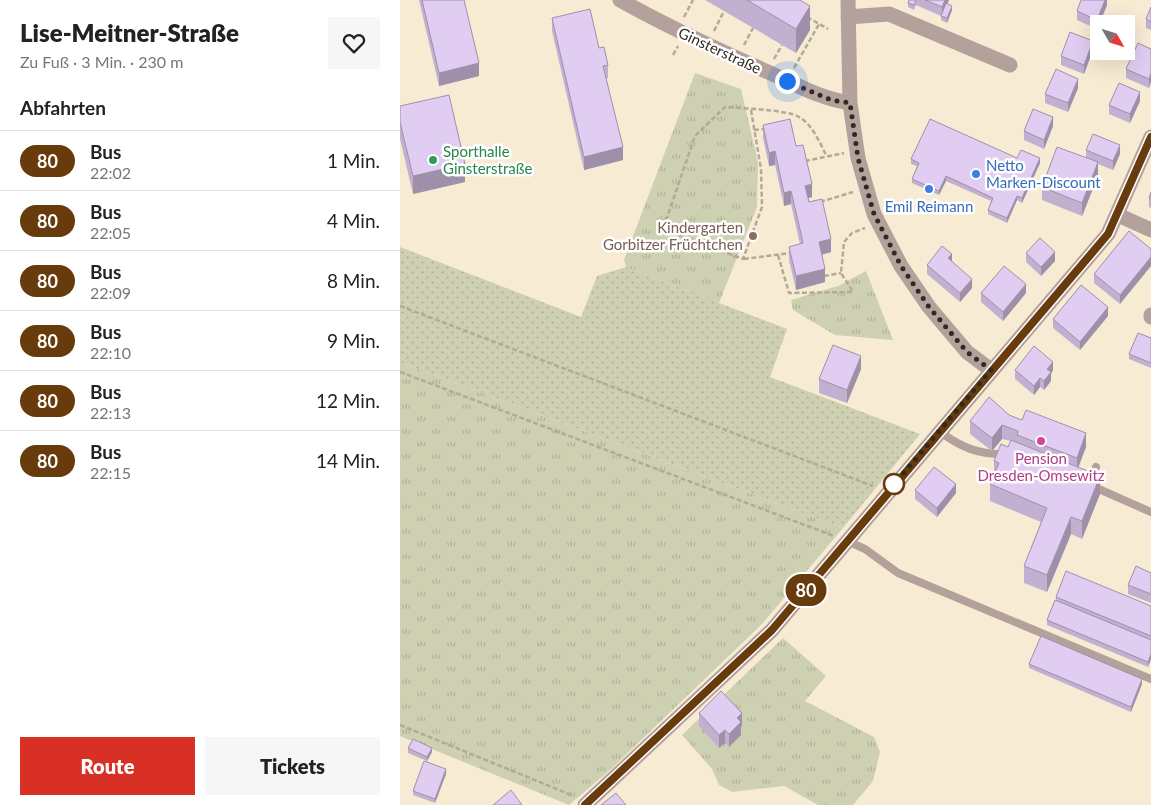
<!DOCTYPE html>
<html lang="de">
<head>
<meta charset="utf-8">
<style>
  :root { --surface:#fff; --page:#f6f6f6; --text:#222; --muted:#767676; --line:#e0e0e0; --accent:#d93025 }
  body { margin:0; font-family:Lato,sans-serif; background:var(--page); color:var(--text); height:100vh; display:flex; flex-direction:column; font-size:19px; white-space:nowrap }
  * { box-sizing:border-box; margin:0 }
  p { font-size:16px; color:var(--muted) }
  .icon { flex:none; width:28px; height:28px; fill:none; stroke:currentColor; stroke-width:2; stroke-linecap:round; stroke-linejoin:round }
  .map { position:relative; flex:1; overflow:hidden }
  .side { display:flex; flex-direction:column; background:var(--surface); width:400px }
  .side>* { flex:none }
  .badge { padding:0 10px; border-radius:16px; font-size:18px; line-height:32px }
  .needle { width:32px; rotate:129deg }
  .controls { position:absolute; left:690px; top:15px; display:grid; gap:10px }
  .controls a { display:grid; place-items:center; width:45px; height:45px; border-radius:0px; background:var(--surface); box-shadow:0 5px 20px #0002; font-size:25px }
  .you { position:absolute; width:25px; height:25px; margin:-12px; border:4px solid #fff; border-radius:50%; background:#1a73e8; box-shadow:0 0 0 8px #1a73e833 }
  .map>.badge { position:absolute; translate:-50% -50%; box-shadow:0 0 0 2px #fff }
  h2 { padding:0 20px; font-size:19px; line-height:45px }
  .round { display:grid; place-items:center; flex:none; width:52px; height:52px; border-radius:0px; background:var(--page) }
  .headline { display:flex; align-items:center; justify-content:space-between; height:85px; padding:0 20px }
  h1 { font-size:24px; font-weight:800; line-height:38px }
  .cta { display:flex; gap:10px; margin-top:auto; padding:10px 20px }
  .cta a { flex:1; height:58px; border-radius:0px; background:var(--accent); color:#fff; font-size:20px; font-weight:800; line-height:58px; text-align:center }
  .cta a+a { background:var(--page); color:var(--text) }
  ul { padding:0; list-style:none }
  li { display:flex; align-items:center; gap:15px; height:60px; padding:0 20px; border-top:1px solid var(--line) }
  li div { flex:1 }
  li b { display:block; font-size:19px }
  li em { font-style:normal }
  li .badge { min-width:55px; font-weight:700; text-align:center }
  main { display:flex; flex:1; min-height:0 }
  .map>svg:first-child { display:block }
</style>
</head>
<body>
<main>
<section class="side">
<div class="headline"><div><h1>Lise-Meitner-Straße</h1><p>Zu Fuß · 3 Min. · 230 m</p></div><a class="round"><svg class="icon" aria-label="heart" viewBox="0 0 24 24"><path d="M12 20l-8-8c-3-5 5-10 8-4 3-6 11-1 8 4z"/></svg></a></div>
<h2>Abfahrten</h2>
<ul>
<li><span class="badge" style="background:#683b0c;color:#fff">80</span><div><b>Bus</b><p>22:02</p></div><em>1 Min.</em></li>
<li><span class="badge" style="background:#683b0c;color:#fff">80</span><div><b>Bus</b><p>22:05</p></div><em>4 Min.</em></li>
<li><span class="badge" style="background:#683b0c;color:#fff">80</span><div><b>Bus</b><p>22:09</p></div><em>8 Min.</em></li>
<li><span class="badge" style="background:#683b0c;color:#fff">80</span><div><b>Bus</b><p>22:10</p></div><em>9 Min.</em></li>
<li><span class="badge" style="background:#683b0c;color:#fff">80</span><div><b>Bus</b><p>22:13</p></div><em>12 Min.</em></li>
<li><span class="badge" style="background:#683b0c;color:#fff">80</span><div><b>Bus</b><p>22:15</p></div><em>14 Min.</em></li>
</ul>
<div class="cta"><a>Route</a><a>Tickets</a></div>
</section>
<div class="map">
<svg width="751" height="805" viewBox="0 0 751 805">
  <defs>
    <pattern id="grass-tufts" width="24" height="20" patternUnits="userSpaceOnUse" patternTransform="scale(1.25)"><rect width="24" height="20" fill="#ced0b2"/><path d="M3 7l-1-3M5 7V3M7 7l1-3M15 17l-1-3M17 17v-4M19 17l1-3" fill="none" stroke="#b1b399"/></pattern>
    <pattern id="garden-dots" width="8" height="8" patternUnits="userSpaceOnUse" patternTransform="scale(1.25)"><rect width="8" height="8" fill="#ced0b2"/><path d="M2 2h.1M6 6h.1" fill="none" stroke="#b1b399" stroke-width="1.8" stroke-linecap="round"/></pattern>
  </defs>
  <rect width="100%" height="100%" fill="#f7ebd4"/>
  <path fill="url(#grass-tufts)" d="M295 73 341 89 358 162 357 207 319 303 226 267 224 260Z
    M466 271 493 340 435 335 393 310 391 300 438 286Z
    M0 362 443 528 362 624 210 770 169 805 0 736Z
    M383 638 426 676 405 701 474 737 480 752 473 781 453 805H418L384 786 332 792 319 785 312 769 282 735Z"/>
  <path fill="url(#garden-dots)" d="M0 247 181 317 197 276 226 267 387 329 370 377 520 434 443 528 0 362Z"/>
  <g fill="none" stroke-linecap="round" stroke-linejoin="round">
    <path stroke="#b3aa97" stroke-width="2.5" stroke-dasharray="5 2.5" stroke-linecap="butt" d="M284 17 293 0
      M407 17 428 29
      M314 31 324 11
      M344 45 353 28
      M273 55 278 46
      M374 59 382 45
      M394 68 419 24
      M351 110 361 169 362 207 343 259 263 229 295 136 325 107C340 108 389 110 399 117 412 124 420 143 426 155
      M354 130 365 129
      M405 161 444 153
      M420 202 453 192
      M378 255 389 293 453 292 441 273 444 242 452 233 465 228
      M344 259 390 253
      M424 276 441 273
      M0 306 473 486
      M0 372 434 536
      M0 725 174 796"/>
    <path stroke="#b5a19c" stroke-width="8" d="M539 431C560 447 579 455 606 454
      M690 482 696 467
      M692 486 751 512
      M447 541 465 549 498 573 751 679"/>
    <path stroke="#b5a19c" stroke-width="15" d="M220 0C268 27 318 50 368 72 395 84 421 99 450 103
      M448 0 450 103 458 158 474 214 501 266 529 307 567 352 591 370
      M448 17 489 14 610 65
      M718 215 751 230
      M751 315V317
      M185 805 372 630 708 234 751 137"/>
  </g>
  <path fill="#c2b0d0" d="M19 0H64L79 76 39 86Z
    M305 0H400L410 30 396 53Z
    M509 0H549L547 4 552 10 547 23 541 20V16L516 5 514 10 508 7V3Z
    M707 0V5L697 29 677 20V11Z
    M751 7V30L746 28V19Z
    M152 18 199 48 208 65V78H206L223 160 184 170 152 31Z
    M751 49 749 88 726 78V69Z
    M693 50 684 74 661 65V56Z
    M678 88 668 112 645 103V94Z
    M740 101 730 123 709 114V105Z
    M0 106 65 182 13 194 0 139Z
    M363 125 396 146 412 197 408 198 409 202 431 252 422 255 425 282 396 290 389 260V247L400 244 391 204 384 206 375 165 369 166 363 138Z
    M653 126 644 149 624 140V131Z
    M686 150 720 154 713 170 698 164V176L682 216 642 200V187L686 158Z
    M617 158 640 163 622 203 617 200 607 223 588 214V210L591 201 546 181 539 195 512 183V179L517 166 511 164V159Z
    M751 192V208L749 207V198Z
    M729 231 720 304 694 283V274Z
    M626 253 655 261 641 276 626 262Z
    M552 261 572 288 560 302 527 274V265Z
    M581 293H626L603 321 581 302Z
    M708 316 680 350 653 328V319Z
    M751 338V368L729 359V354Z
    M461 369 447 403 419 393V379Z
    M615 370H653L651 374V381L644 390 640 387 634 395 615 379Z
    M609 415 686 447 678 467 700 494 682 539 671 534 647 592 624 583V566L641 522 590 501V484L594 475V461L608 447 611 441 602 439 592 451 570 434V421Z
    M515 490 556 493 537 517 515 499Z
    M751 573V603L728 594V585Z
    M656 597 751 606V659L748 667 647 625V620L656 600Z
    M629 664 742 684 731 712 629 668Z
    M299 713 342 726 341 727V735L329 747 325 743 319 748 299 726Z
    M8 748 32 752 27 761 8 753Z
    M46 774 35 803 13 795V791Z"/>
  <path fill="#9e90a9" d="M545 0H549L542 16V7Z
    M705 0H707V5L697 29V20Z
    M410 6V30L396 53V29Z
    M552 6V10L547 23V18Z
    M693 41V50L684 74V65Z
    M79 63V76L39 86V73Z
    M751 73V82L749 88V79Z
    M678 79V88L668 112V103Z
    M740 92V101L730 123V114Z
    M653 117V126L644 149V140Z
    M720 145V154L713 170V161Z
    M223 147V160L184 170V157Z
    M375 151V165L369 166V153Z
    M640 158V163L622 203V198Z
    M698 162V176L682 216V203Z
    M65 164V182L13 194V176Z
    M546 176V181L539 195V191Z
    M412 184V197L405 199V186Z
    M391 191V204L384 206V193Z
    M617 196V200L607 223V218Z
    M431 239V252L419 255V242Z
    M655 252V261L641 276V267Z
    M552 254V263L548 258Z
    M751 257V266L720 304V295Z
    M425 269V282L396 290V276Z
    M572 279V288L560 302V293Z
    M626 284V293L603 321V312Z
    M708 307V316L680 350V342Z
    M461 356V369L447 403V390Z
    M653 362V370L651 374V381L644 390V381L647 369Z
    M640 378V387L634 395V386Z
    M602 425V439L592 451V438Z
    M686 433V447L677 471V458Z
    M700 476V494L682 539V521Z
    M556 484V493L537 517V508Z
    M671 517V534L647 592V575Z
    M751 654V659L748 667V662Z
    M742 679V684L731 712V707Z
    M342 713V726L341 727V735L329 747V734L337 718Z
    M325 730V743L319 748V735Z
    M32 748V752L27 761V757Z
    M46 769V774L35 803V799Z"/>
  <path fill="#e2cdf2" stroke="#9e90a9" d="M22 0H64L79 63 39 73Z
    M347 0H400L410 6 396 29Z
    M509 0H516L514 5 508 3Z
    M525 0H545L542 7Z
    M681 0H705L697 20 677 11Z
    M546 3 552 6 547 18 541 16Z
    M751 7V22L746 19Z
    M190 9 199 48 204 47 208 65 203 66 223 147 184 157 152 18Z
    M670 32 693 41 684 65 661 56Z
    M738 43 751 49V73L749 79 726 69Z
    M656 69 678 79 668 103 645 94Z
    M719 83 740 92 730 114 709 105Z
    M49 95 65 164 13 176 0 122V106Z
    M633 109 653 117 644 140 624 131Z
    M390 119 396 146 403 145 412 184 405 186 409 202 422 199 431 239 419 242 425 269 396 276 389 247 403 243 402 238 391 191 384 193 375 151 369 153 363 125Z
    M530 119 617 158 621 150 640 158 622 198 617 196 607 218 588 210 593 198 546 176 539 191 512 179 519 163 511 159Z
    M693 134 720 145 713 161 686 150Z
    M657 147 698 162 682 203 642 187Z
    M751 192V199L749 198Z
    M729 231 751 249V257L720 295 694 274Z
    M640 238 655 252 641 267 626 253Z
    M542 246 552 254 548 258 572 279 560 293 527 265Z
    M604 266 626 284 603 312 581 293Z
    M681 285 708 307 680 342 653 319Z
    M738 333 751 338V363L729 354Z
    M433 345 461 356 447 390 419 379Z
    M634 346 653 362 647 369 651 372 644 381 640 378 634 386 615 370Z
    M589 397 609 415 622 420 626 410 686 433 677 458 617 435 618 431 602 425 592 438 570 421Z
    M611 440 700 476 682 521 671 517 647 575 624 566 647 508 590 484 599 463 594 461 601 444 608 447Z
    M534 467 556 484 537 508 515 490Z
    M736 566 751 573V594L728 585Z
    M666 571 751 606V636L656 597Z
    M655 600 751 640V654L748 662 647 620Z
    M641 636 742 679 731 707 629 664Z
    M321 691 342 713 337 718 341 722 329 734 325 730 319 735 299 713Z
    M13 739 32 748 27 757 8 748Z
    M24 761 46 769 35 799 13 791Z
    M111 790 122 805H93Z
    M216 793 226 805H201Z"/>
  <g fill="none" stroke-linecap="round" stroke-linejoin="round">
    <g stroke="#fff" stroke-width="11">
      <path id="line" d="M185 805 372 630 708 234 751 137"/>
    </g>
    <use href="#line" stroke="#683b0c" stroke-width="8"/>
    <path stroke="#2f2b22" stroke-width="5" stroke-dasharray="0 9" d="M387 81 431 100 450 103 458 158 474 214 501 266 529 307 567 352 591 370 492 487 494 484"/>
  </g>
  <circle fill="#2e9e5b" stroke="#fff" stroke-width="2" cx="33" cy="160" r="5"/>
  <g fill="#3f7fe0" stroke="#fff" stroke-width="2">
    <circle cx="576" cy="174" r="5"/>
    <circle cx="529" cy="189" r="5"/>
  </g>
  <circle fill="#8d6e63" stroke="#fff" stroke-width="2" cx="353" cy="236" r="5"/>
  <circle fill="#d1479c" stroke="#fff" stroke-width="2" cx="641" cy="441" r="5"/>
  <circle fill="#fff" stroke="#683b0c" stroke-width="2.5" cx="494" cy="484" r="10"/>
  <g text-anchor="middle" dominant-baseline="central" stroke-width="5" stroke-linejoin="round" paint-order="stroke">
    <g font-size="15" fill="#2f2b22" stroke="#fff">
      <text transform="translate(320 50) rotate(25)">Ginsterstraße</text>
    </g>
    <g font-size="15" fill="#27864d" stroke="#fff" text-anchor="start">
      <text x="43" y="151">Sporthalle<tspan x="43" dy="17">Ginsterstraße</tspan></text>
    </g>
    <g font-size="15" fill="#366cbe" stroke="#fff" text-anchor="start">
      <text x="586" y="165">Netto<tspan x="586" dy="17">Marken-Discount</tspan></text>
      <text x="529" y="206" text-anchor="middle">Emil Reimann</text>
    </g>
    <g font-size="15" fill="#785e54" stroke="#fff" text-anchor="end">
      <text x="343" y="227">Kindergarten<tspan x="343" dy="17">Gorbitzer Früchtchen</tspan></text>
    </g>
    <g font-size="15" fill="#b23c85" stroke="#fff">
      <text x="641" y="458">Pension<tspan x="641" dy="17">Dresden-Omsewitz</tspan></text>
    </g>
  </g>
</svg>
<div class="controls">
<a><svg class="needle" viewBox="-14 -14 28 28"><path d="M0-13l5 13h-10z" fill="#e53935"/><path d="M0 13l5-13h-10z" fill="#767676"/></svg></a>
</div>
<div class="you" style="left:387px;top:81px"></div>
<b class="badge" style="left:406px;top:590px;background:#683b0c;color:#fff">80</b>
</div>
</main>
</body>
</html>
